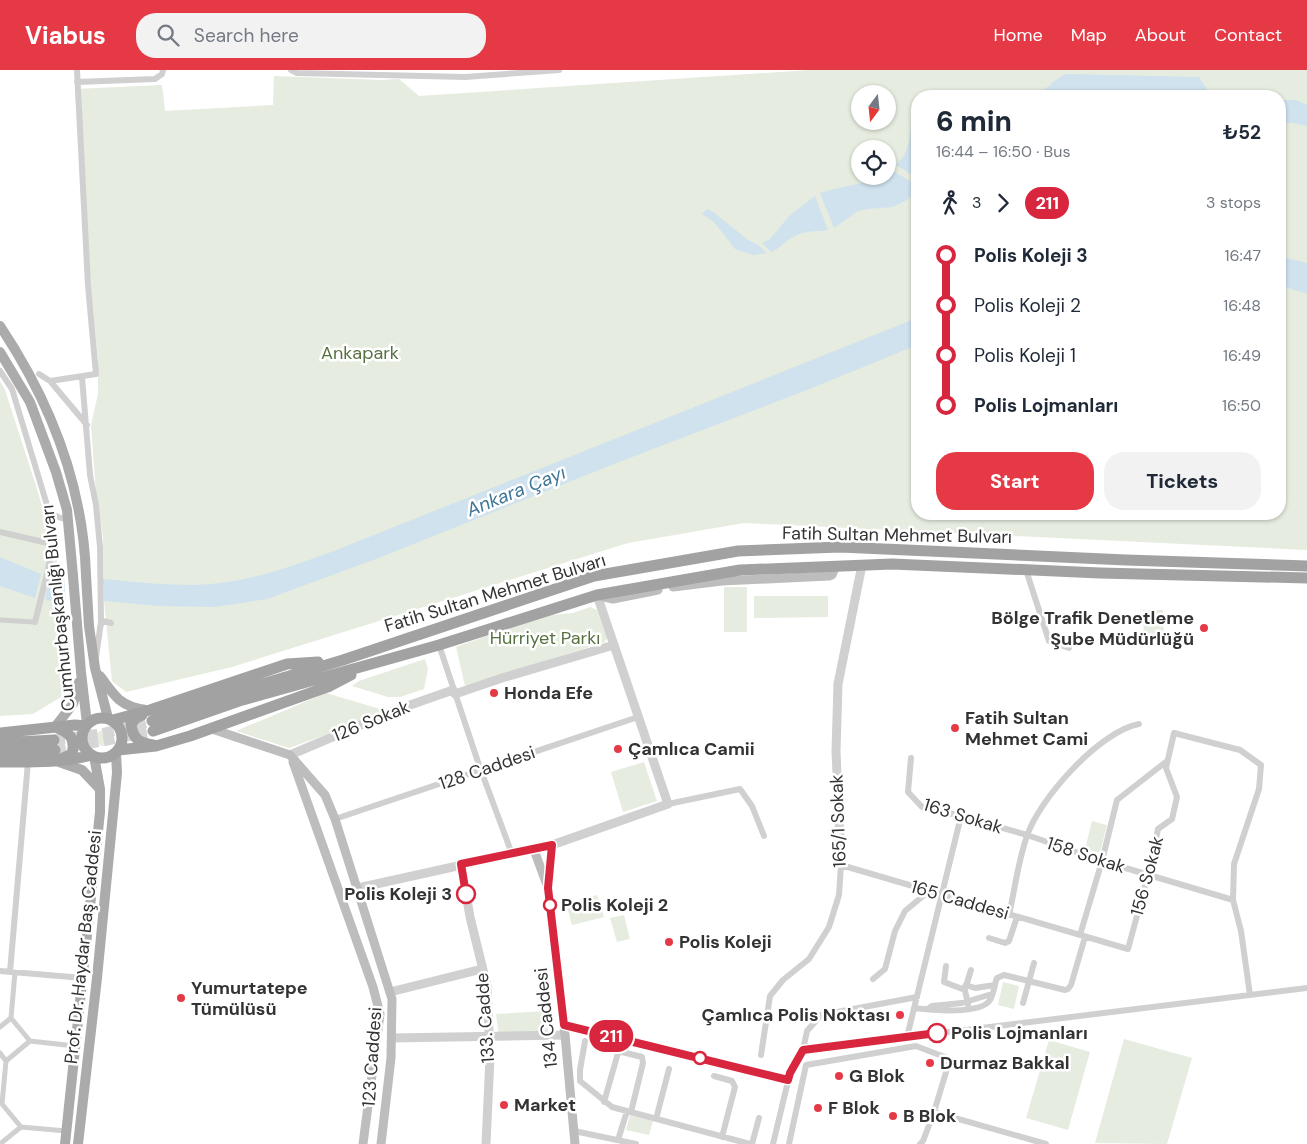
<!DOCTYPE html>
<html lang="en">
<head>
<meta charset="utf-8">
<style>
  :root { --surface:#fff; --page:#f2f2f3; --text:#1f2937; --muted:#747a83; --accent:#e63946 }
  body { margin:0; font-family:"DM Sans",sans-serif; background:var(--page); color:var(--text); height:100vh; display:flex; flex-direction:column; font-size:19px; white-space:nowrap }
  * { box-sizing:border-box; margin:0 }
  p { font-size:16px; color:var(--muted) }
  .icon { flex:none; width:28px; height:28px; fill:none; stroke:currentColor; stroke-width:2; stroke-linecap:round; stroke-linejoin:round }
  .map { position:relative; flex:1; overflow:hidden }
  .drawer { position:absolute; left:911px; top:20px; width:375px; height:430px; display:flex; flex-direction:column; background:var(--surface); border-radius:20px; box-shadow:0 1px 4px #0004 }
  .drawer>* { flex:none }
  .badge { padding:0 10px; border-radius:16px; font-size:18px; line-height:32px }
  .needle { width:32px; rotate:195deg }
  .tools { position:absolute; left:851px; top:15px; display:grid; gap:10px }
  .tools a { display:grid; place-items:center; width:45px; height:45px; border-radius:50%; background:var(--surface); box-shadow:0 1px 4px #0004; font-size:25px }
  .map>.badge { position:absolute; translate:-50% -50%; box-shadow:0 0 0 2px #fff }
  .legs { display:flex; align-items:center; gap:8px; height:55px; padding:0 25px; font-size:16px }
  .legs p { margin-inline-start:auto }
  .headline { display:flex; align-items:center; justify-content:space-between; height:85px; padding:0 25px }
  h1 { font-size:28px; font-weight:800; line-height:38px }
  .primary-button { display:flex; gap:10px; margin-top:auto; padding:10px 25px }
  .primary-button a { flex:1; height:58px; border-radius:20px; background:var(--accent); color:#fff; font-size:20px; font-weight:800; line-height:58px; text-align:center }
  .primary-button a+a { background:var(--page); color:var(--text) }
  ul { padding:0 25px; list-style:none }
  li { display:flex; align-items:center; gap:18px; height:50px; font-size:19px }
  li i { display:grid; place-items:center; width:8px; height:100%; margin:0 6px; background:currentColor }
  li i::after { content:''; width:12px; height:12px; margin:-6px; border:4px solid; border-radius:50%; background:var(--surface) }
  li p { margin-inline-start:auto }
  li:first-child i { background:linear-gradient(#0000 50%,currentColor 0) }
  li:last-child i { background:linear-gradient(currentColor 50%,#0000 0) }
  header { display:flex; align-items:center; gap:30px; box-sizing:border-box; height:70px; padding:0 25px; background:var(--accent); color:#fff }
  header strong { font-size:24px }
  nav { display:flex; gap:28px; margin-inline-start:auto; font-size:18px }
  .search { width:350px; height:45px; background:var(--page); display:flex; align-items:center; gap:12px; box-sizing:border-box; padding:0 18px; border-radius:20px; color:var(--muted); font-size:19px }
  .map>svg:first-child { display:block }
</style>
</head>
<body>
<header>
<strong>Viabus</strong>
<div class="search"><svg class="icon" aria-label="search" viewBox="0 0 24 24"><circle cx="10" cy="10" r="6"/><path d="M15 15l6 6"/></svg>Search here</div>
<nav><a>Home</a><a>Map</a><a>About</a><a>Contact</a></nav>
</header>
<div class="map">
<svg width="1307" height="1074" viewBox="0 0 1307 1074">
  <rect width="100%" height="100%" fill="#fff"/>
  <path fill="#e6ecdf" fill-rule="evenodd" d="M810 0H1307V480L744 453 628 473 232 597 126 622 112 611 104 531 103 467 96 422 91 355 98 324V289L81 113 75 19 162 15 165 41 273 35 274 6 380 10 399 9 419 26ZM860 24H888V51H860ZM918 26H1280V444H918ZM860 79H888V106H860Z
    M0 311 5 320 38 422 58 494 63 576 61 627 33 644 0 646Z
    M724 517H747V562H724Z
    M754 526H828V547L754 548Z
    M590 537 597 540 607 568 605 572 465 616 456 577 542 546 573 543Z
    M1143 540H1163L1164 570 1144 571Z
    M425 589 428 599 424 619 400 627H388L352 616 359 611Z
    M326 623 380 639V645L289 678 236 661Z
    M96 668a8 8 0 1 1 16 0a8 8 0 1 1-16 0Z
    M644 692 657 731 623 742 611 702Z
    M1092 751 1107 755 1100 783 1085 779Z
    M597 825 604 847 572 855 566 833Z
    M624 845 630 869 617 872 610 848Z
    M1003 912 1019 916 1014 939 998 935Z
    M547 941 548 962 499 967 496 944Z
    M1124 969 1192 988 1167 1074 1095 1073Z
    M1049 970 1090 982 1068 1060 1026 1048Z
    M630 1045 653 1051 649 1065 626 1060Z"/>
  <path fill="#cfe2ee" d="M1066 4 1199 7 1211 26H1033C1046 21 1054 9 1066 4Z
    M952 21H967L987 26H929L938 22Z
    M1280 30H1296L1307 35V56L1294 53H1280Z
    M917 37V108L896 95C916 76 906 58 917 37Z
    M891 100 917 115V122L907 130 893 137 867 139 858 141 834 158 820 123C836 118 852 115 868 112 875 110 880 106 888 106V103Z
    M815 126 828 160C817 162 806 160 795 166 786 170 781 178 771 182L762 173 770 169 790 145Z
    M707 139 712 141 748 170 758 175 767 183 753 185 735 179 714 152 702 144Z
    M1280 187 1307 193V224L1280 215Z
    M917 248V275L812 318 614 394 376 489 267 529 215 537 159 536 104 531 103 509C134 512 165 515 195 515 246 514 297 495 344 477Z
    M0 487 41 504 35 528 0 516Z
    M50 505 64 507 66 533 45 530Z"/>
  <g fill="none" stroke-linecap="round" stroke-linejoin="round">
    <path stroke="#d6d6d6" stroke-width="11" stroke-dasharray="11 5.5" stroke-linecap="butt" d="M54 670 101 664 152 651
      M55 680 153 661"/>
    <path stroke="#d0d0d0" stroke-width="5" d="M0 550 35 552
      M15 902 11 948 30 971 6 991 2 1034 21 1057
      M0 957 11 948
      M30 971 75 976
      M0 983 6 991
      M0 1074 21 1057 66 1061"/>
    <path stroke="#d0d0d0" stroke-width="6" d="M291 0 297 3 465 7 559 0
      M77 12 155 9 162 4 163 0
      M0 301 12 319 47 435 52 463V474L48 500 35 552
      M39 304 50 311 87 355
      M82 307 90 405 96 435 100 477 101 552 96 587
      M50 311 96 304 88 215 77 0
      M49 441 58 447 68 450
      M0 462 52 474
      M1026 500 1049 571 1069 578
      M100 557 103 551 111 553
      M439 575 479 695 512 784
      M911 688 908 722 922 737 961 746 1027 765 1102 791 1233 830
      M668 734 740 719 752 736 764 766
      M335 749 638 647
      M1009 845C1015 819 1018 791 1027 766 1039 729 1100 661 1139 654
      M1080 865 1102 791 1117 730 1167 691
      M989 868 1005 873 1009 871 1017 847
      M946 896 944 912 965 920 968 935
      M0 901 83 908
      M10 902 28 692
      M873 909 885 899 895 861 905 841 929 821
      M966 915 975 918 995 915
      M964 918 967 913 971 900
      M1023 933 1034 893
      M914 938C930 940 981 945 990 930 994 924 994 915 997 908L1004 905 1065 920 1068 919 1071 915 1085 867
      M928 939 932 936 962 933 992 924
      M564 955 788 1010
      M907 967 961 746
      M585 971 580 1000V1011L612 1037 750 1074
      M803 980 807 961 821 945 917 927
      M761 985 770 926 783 910 809 889 829 857 839 825 841 795 1128 879 1148 805 1158 759 1172 749 1177 727 1166 698 1174 663 1240 680 1261 695 1259 719 1234 794 1233 830 1241 861 1250 925
      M714 1006 732 1011 735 1017 722 1067
      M604 1032 618 983 622 982 642 987 643 993 631 1042
      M934 1042 1046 1074
      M656 1049 669 999
      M574 1061 636 1074
      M618 1070 627 1041
      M752 1074 759 1048
      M773 1074 790 1003 803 980 1307 918
      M789 1074 806 995 916 976 950 989 934 1042 923 1071 920 1074"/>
    <path stroke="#d0d0d0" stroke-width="9" d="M455 624 502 608 614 575
      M290 685 396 640 453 620
      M461 794 470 847 487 916 490 987 486 1074
      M841 795 836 681 838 614 862 495
      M358 818 552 775 668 734 597 525
      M390 922 482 899
      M392 968 565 965"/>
    <path stroke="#bdbdbd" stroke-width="9" d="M673 517 722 511 829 506 832 505 836 496
      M600 526 613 529 658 520
      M212 659 290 685 325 725 335 749 392 929 391 988 381 1074
      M293 692 373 917 380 944 363 1074
      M552 775 548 818 565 965 575 1074
      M534 780 547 815"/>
    <path stroke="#ababab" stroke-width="10" d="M86 505 89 556 95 598 108 648
      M73 506 81 602 87 654
      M100 606C114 626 121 637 146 640
      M55 657 73 634 79 612
      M59 692 82 700 98 717
      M65 1074 100 742V719L94 686
      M78 1074 97 908 117 703 116 683"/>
    <path stroke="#a2a2a2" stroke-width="11" d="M142 645 136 648 131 654C133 670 139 672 153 675
      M82 668a20 20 0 1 1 40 0a20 20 0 1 1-40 0Z
      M113 650 150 640 287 594 318 592
      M152 651 235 622 343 590 594 506 738 481 840 477 1126 490 1307 496
      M55 657C70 663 76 668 72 684L59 690
      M153 661 239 631 439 575 597 525 740 500 892 494 1100 503 1307 508
      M0 663 75 655 86 656
      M0 673 54 670
      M118 680 156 676 190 666 330 616 351 605
      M0 683 55 680
      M0 692C31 692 62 693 92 685"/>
    <path stroke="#ababab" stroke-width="10" d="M0 256C50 331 83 414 86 505
      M0 282 30 332 56 402 67 440 73 506"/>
  </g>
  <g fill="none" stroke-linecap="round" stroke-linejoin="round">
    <g stroke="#fff" stroke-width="11">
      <path id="line-1" d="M466 824 461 794 552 775 548 818 564 955 788 1010 790 1003 803 980 937 963"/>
    </g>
    <use href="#line-1" stroke="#d7263d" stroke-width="8"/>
  </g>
  <g fill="#e63946" stroke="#fff" stroke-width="2">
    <circle cx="1204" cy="558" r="5"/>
    <circle cx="494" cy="623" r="5"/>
    <circle cx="955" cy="658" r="5"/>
    <circle cx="618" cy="679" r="5"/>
    <circle cx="669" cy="872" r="5"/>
    <circle cx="181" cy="928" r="5"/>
    <circle cx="900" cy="945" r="5"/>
    <circle cx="930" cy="993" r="5"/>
    <circle cx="839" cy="1006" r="5"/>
    <circle cx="504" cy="1035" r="5"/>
    <circle cx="818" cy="1038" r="5"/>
    <circle cx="893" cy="1046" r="5"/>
  </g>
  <g fill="#fff" stroke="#d7263d" stroke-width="2.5">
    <circle cx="466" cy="824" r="9"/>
    <circle cx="550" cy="835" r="6"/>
    <circle cx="937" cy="963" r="9"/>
    <circle cx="700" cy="988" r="6"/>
  </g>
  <g text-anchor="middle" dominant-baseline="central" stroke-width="5" stroke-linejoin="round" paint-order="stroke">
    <g font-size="18" fill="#56703f" stroke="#fff">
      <text x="360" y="283">Ankapark</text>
      <text x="545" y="568">Hürriyet Parkı</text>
    </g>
    <g font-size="18" fill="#333" stroke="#fff">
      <text transform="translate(897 465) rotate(1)">Fatih Sultan Mehmet Bulvarı</text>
      <text transform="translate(495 523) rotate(-17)">Fatih Sultan Mehmet Bulvarı</text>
      <text transform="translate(58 538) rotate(-96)">Cumhurbaşkanlığı Bulvarı</text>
      <text transform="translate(371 651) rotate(-22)">126 Sokak</text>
      <text transform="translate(487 698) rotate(-19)">128 Caddesi</text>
      <text transform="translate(963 746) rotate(17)">163 Sokak</text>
      <text transform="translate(838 751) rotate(-92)">165/1 Sokak</text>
      <text transform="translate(1086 785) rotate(18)">158 Sokak</text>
      <text transform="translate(1147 806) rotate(-75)">156 Sokak</text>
      <text transform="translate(960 830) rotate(16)">165 Caddesi</text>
      <text transform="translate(83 877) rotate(-84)">Prof. Dr. Haydar Baş Caddesi</text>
      <text transform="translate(485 948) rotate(-94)">133. Cadde</text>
      <text transform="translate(546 948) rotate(-96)">134 Caddesi</text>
      <text transform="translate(372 987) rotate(-86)">123 Caddesi</text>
    </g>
    <g font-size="18" font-weight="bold" fill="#333" stroke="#fff" text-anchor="start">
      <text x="1194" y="548" text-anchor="end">Bölge Trafik Denetleme<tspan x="1194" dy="21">Şube Müdürlüğü</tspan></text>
      <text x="504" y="623">Honda Efe</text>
      <text x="965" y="648">Fatih Sultan<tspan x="965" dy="21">Mehmet Cami</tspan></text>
      <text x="628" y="679">Çamlıca Camii</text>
      <text x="679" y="872">Polis Koleji</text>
      <text x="191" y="918">Yumurtatepe<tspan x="191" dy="21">Tümülüsü</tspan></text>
      <text x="890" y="945" text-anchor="end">Çamlıca Polis Noktası</text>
      <text x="940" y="993">Durmaz Bakkal</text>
      <text x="849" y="1006">G Blok</text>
      <text x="514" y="1035">Market</text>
      <text x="828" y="1038">F Blok</text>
      <text x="903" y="1046">B Blok</text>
    </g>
    <g font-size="18" font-weight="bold" fill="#333" stroke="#fff" text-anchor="start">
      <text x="452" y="824" text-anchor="end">Polis Koleji 3</text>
      <text x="561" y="835">Polis Koleji 2</text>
      <text x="951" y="963">Polis Lojmanları</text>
    </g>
    <g font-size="19" font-style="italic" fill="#3f7597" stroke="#fff">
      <text transform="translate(516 421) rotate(-22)">Ankara Çayı</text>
    </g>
  </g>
</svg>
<div class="tools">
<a><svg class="needle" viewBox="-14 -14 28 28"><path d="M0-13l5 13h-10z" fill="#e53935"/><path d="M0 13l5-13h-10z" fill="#747a83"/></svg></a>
<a><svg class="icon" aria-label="locate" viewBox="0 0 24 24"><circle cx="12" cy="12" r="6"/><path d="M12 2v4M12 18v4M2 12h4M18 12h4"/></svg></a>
</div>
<b class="badge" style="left:611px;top:966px;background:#d7263d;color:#fff">211</b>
<section class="drawer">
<div class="headline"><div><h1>6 min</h1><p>16:44 – 16:50 · Bus</p></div><b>₺52</b></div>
<div class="legs"><svg class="icon" aria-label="walk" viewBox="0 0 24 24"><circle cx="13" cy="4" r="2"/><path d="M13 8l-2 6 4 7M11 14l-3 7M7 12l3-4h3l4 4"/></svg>3<svg class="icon" aria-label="forward" viewBox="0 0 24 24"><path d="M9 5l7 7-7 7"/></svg><b class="badge" style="background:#d7263d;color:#fff">211</b><p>3 stops</p></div>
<ul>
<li><i style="color:#d7263d"></i><b>Polis Koleji 3</b><p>16:47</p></li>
<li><i style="color:#d7263d"></i><span>Polis Koleji 2</span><p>16:48</p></li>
<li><i style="color:#d7263d"></i><span>Polis Koleji 1</span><p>16:49</p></li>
<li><i style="color:#d7263d"></i><b>Polis Lojmanları</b><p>16:50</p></li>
</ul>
<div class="primary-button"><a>Start</a><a>Tickets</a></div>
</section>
</div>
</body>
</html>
